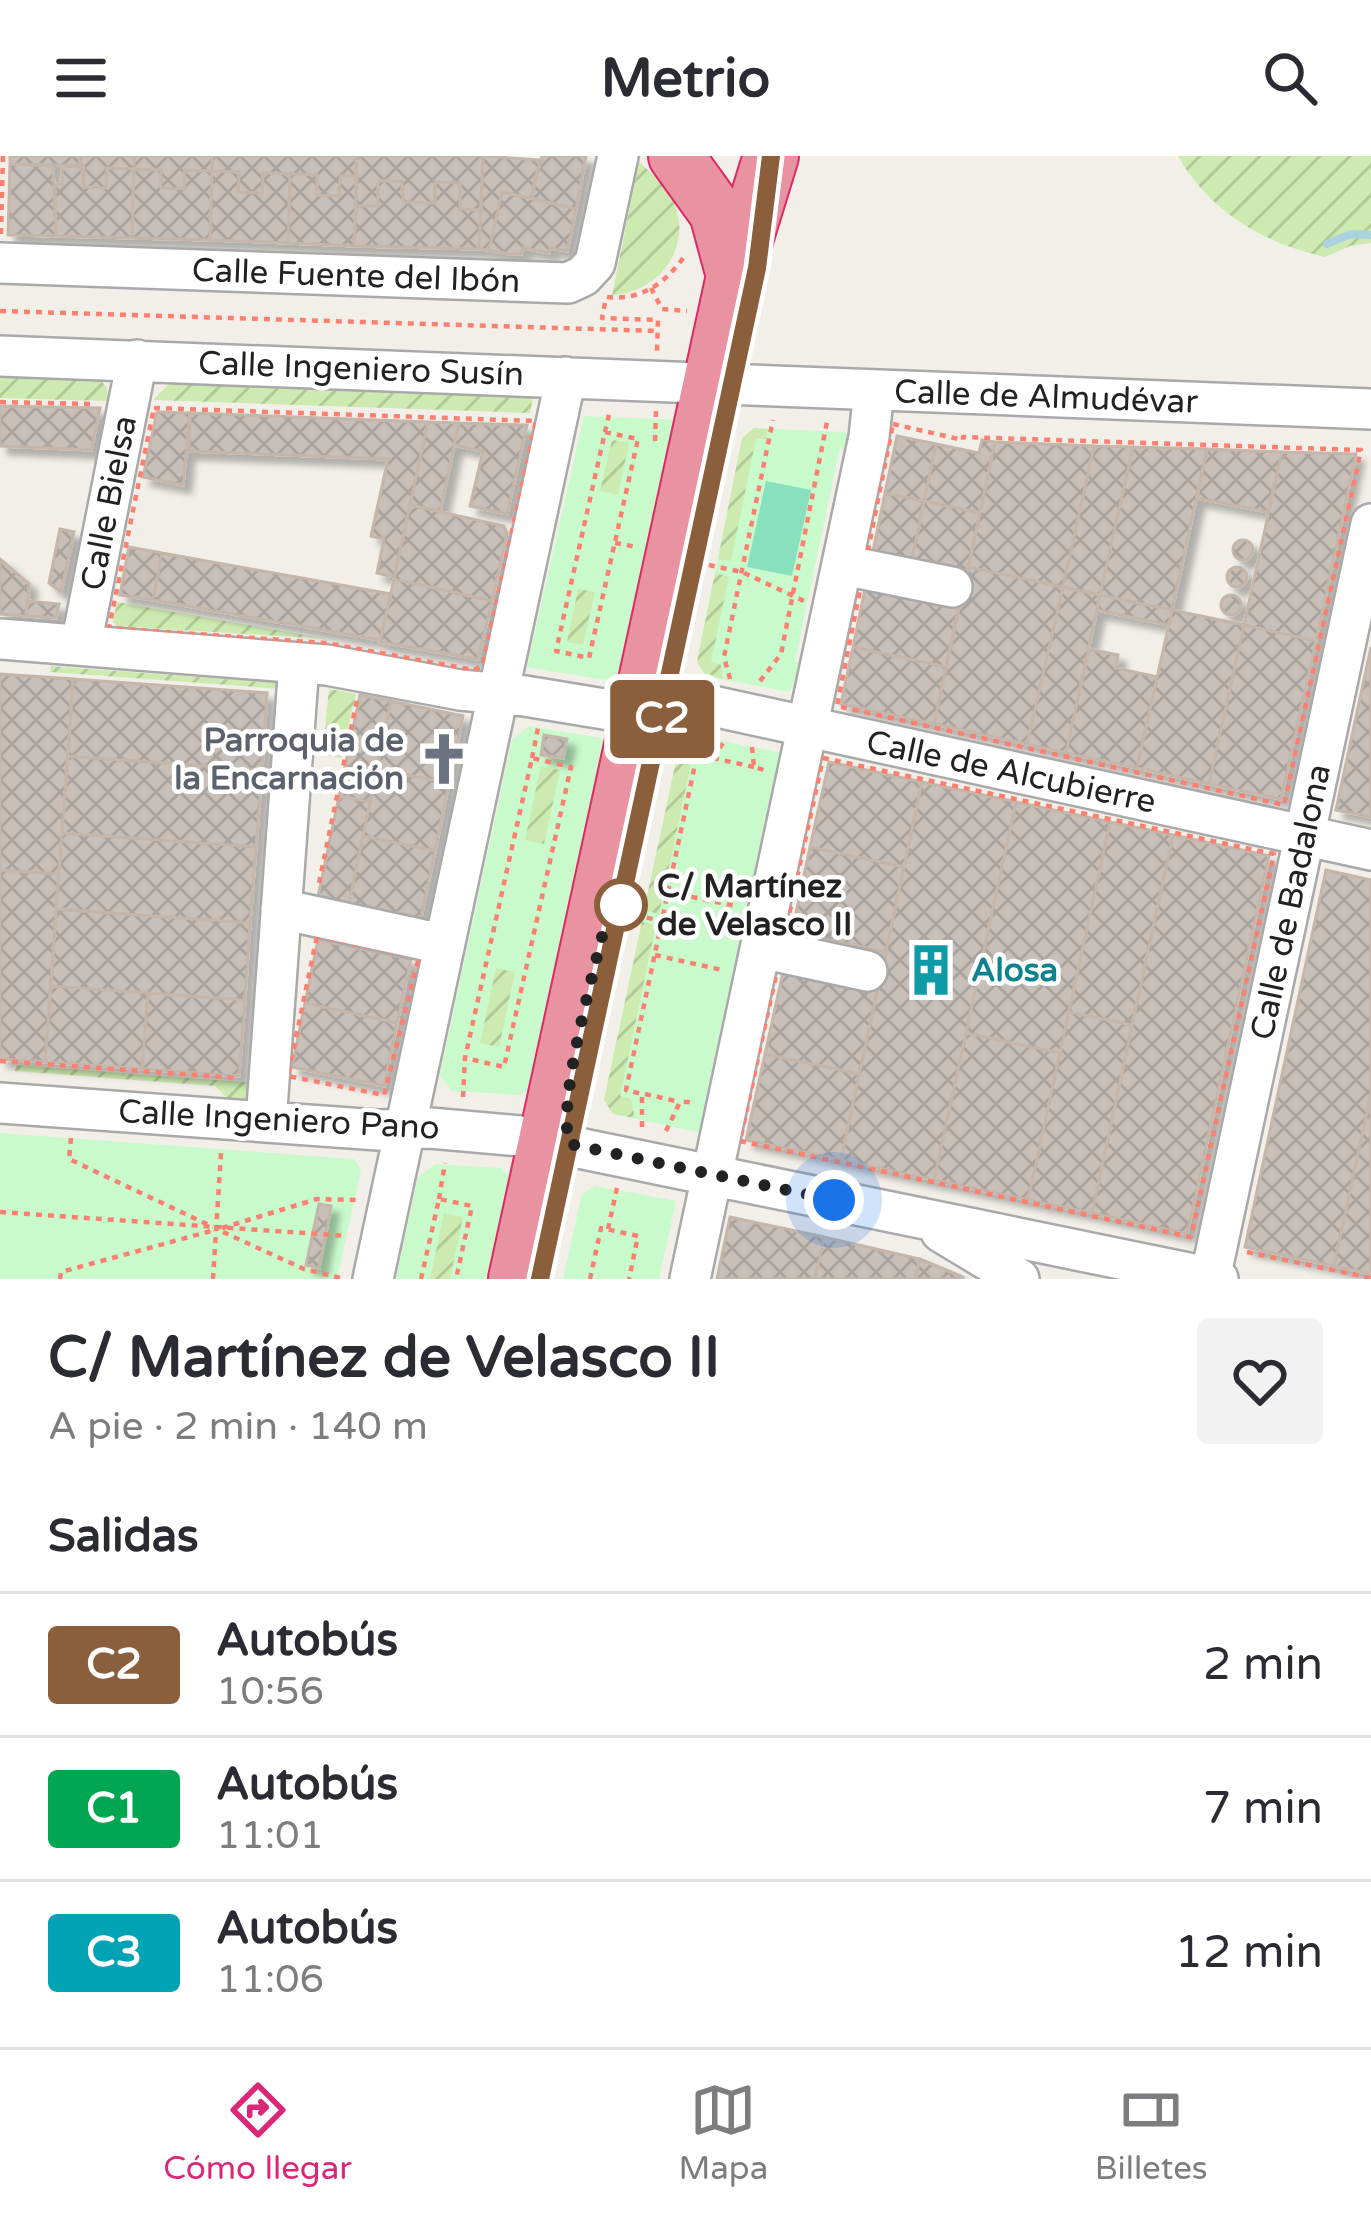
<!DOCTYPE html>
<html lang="es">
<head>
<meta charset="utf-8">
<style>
  :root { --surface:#fff; --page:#f2f2f3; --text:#2b2b33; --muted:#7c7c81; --line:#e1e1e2; --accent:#db2777 }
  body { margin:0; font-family:"Varela Round",sans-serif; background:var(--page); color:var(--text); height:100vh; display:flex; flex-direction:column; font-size:45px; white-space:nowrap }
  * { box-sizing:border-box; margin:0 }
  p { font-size:39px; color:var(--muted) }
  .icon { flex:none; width:66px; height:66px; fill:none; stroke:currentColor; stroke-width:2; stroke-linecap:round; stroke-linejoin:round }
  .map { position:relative; height:1123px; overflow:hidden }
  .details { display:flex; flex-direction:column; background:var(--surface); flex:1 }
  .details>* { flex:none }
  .badge { padding:0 24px; border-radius:9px; font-size:42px; line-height:78px }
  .you { position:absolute; width:60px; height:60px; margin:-30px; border:9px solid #fff; border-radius:50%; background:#1a73e8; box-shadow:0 0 0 18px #1a73e833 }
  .map>.badge { position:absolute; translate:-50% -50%; box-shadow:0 0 0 6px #fff }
  h2 { padding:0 48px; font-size:45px; line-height:108px }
  .round { display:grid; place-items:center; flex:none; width:126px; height:126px; border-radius:12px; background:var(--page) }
  .headline { display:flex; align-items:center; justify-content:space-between; height:204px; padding:0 48px }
  h1 { font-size:57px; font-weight:700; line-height:90px }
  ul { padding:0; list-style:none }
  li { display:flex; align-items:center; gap:36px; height:144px; padding:0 48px; border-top:3px solid var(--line) }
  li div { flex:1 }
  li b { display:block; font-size:45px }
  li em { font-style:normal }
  li .badge { min-width:132px; font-weight:700; text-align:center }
  header { display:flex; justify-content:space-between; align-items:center; height:156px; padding:0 48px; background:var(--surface); font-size:54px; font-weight:700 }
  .dock { display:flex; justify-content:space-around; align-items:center; height:168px; border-top:3px solid var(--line); background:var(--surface); font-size:33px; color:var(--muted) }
  .dock a { display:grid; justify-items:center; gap:6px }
  .dock .on { color:var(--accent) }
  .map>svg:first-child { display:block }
</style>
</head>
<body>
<header><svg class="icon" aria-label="menu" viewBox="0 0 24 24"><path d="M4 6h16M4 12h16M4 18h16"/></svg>Metrio<svg class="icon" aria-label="search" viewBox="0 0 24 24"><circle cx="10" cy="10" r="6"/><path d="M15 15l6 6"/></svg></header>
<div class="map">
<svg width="1371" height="1123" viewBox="0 0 1371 1123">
  <defs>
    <pattern id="garden-furrows" width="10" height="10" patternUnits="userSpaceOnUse" patternTransform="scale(3)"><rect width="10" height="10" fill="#cdebb0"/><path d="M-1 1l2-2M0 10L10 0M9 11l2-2" fill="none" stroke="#b0c997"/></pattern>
    <pattern id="building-cross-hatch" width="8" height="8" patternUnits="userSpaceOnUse" patternTransform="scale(3)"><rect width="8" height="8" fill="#c7bfb8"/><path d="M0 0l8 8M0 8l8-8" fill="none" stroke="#aba49e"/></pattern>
    <filter id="shadow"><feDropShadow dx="8" dy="8" stdDeviation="3" flood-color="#0004"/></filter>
  </defs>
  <rect width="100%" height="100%" fill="#f2efe9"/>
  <path fill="#c8facc" d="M584 260 680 264 624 527 527 511Z
    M754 272 843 276 853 282 849 298 840 291 795 505 804 514 789 536 706 520 697 506 742 282Z
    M529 570 601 582 610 597 539 925 521 939 452 935 440 919 512 584Z
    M693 579 783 597V622L775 617 705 945 712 954 702 977 613 958 604 944 680 587Z
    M0 977 354 1003 361 1014 337 1123H0Z
    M435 1008 502 1012 517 1032 497 1123H396L418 1022Z
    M595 1030 676 1045 659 1123H563L582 1038Z"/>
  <path fill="url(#garden-furrows)" d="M1178 0H1371V87L1350 90 1325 101C1263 87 1210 56 1178 0Z
    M639 6C651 17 665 27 672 42 695 87 661 137 612 139Z
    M0 216 100 223 107 232 109 245 0 242Z
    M171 226 534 235 530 257 153 244Z
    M754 272 768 273 766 283H756L731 405 718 403 742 282Z
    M612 284 629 287 618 339 600 335Z
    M715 417 729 421 711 506 721 509 723 523 706 520 697 506Z
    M578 433 595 436 583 489 567 486Z
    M117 446 327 483 116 470 113 465Z
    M51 510 261 526 271 516 283 533 50 516Z
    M329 533 356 538 341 602 328 599 323 592Z
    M693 579 714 583 707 595 694 594 659 758 644 754 680 587Z
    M541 610 560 614 544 688 525 684Z
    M642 766 656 769 620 940 631 943 635 962 613 958 604 944Z
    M496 812 515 816 499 891 480 887Z
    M16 909 255 927 253 945 239 954 215 930 15 915Z
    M444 1057 463 1061 450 1123H430Z"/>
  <path fill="#88e0be" d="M766 325 811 334 792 420 747 411Z"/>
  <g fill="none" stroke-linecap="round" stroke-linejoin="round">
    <path stroke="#aad3df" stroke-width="8" d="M1327 88 1351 78 1371 79"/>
  </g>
  <path fill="url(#building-cross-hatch)" stroke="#c4b6ab" stroke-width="3" filter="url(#shadow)" d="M10 0H80L79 10 10 8Z
    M80 0H134V13L107 12 106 32 84 31Z
    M134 0H212V15L184 14 185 33 161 32V14L134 13Z
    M212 0H356L357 20H340L339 40 317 39V19L263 17 262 37 238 36 239 16 212 15Z
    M356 0H483L481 54 460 53V27L435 26V47L403 46 402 25H378V50H356Z
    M483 0 540 4 531 42 502 36 489 94 479 93Z
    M542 0H586L576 53 531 42Z
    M10 8 53 10 56 80 8 79Z
    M62 10 84 11V31L106 32 107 12 134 13 132 82 56 80 55 28H62Z
    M134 13 161 14V32L185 33 184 14 212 15 210 84 132 82Z
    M212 15 239 16 238 36 262 37 263 17 290 18 288 87 210 84Z
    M290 18 317 19V39L339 40 340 20H357L354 90 288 87Z
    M378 25H402L403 46 435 47V26L460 27V53L481 54 479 93 354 90 356 50H378Z
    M502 36 576 53 567 95 550 92 549 97 523 92 521 98H508L489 94Z
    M0 250 100 252 91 294 0 290Z
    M157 256 190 257 183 329 143 321Z
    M190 257 428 266 394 421 377 417 384 383 371 380 388 303 189 295Z
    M428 266 459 267 440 355 410 349Z
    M459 267 527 269 507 358 470 350 483 295 454 289Z
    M897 280 936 288 924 345 885 337Z
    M982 284 995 286 980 357 924 345 936 288 979 297Z
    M995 286 1094 290 1063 431 968 411Z
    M1094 290 1133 291 1100 439 1063 431Z
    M1133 291 1207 293 1172 454 1100 439Z
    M1207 293 1282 296 1268 356 1197 342Z
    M1282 296 1356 298 1316 485 1244 469Z
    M885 337 924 345 912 403 873 395Z
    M924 345 980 357 968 415 912 403Z
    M410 349 504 370 507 378 492 445 394 423Z
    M60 373 74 376 61 436 49 427Z
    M1233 394a10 10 0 1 1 20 0a10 10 0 1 1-20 0Z
    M129 391 162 397 153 444 120 439Z
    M162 397 391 438 380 484 153 444Z
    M0 403 29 428 26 460 0 458Z
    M1227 421a10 10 0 1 1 20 0a10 10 0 1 1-20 0Z
    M968 411 1063 431 1027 588 934 568Z
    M394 423 492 445 478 503 380 486Z
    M1063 431 1100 439 1066 597 1027 588Z
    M865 433 958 453 946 511 853 491Z
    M1221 449a10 10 0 1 1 20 0a10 10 0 1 1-20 0Z
    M1100 439 1172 454 1169 469 1097 454Z
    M27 445 59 448 56 462 26 460Z
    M1172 454 1244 469 1209 628 1137 612Z
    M1244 469 1316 485 1281 643 1209 628Z
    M853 491 946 511 934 568 841 548Z
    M1371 491V661L1336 654Z
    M1089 493 1118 499 1116 512 1157 521 1137 612 1066 597Z
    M0 518 73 523 59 718 0 714Z
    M73 523 267 537 262 614 68 600Z
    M360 539 391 545 370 646 339 640Z
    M391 545 463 560 449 627 377 613Z
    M544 579 567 583 563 602 541 599Z
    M68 600 262 614 256 691 62 677Z
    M829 606 922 626 904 711 810 691Z
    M377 613 449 627 435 695 363 680Z
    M922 626 1016 646 934 1024 841 1004Z
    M339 640 370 646 349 747 318 741Z
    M1016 646 1110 666 1060 897 966 877Z
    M1110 666 1173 679 1132 869 1069 856Z
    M62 677 256 691 250 767 56 753Z
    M1173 679 1269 700 1187 1078 1092 1057Z
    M363 680 435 695 421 762 349 747Z
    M810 691 904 711 886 796 792 776Z
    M0 714 59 718 45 906 0 903Z
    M1326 714 1371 724V937L1334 1110 1245 1091Z
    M56 753 250 767 245 844 51 830Z
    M318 784 411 803 397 867 305 847Z
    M784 812 878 832 859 918 765 898Z
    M51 830 148 837 142 913 45 906Z
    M148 837 245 844 239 920 142 913Z
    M305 847 397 867 384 930 292 911Z
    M1069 856 1132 869 1092 1057 1028 1044Z
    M966 877 1060 897 1028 1044 934 1024Z
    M765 898 859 918 841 1004 746 984Z
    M1371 937V1118L1334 1110Z
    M319 1048 331 1050 319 1112 306 1109Z
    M730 1061 824 1081 815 1123H717Z
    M824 1081 920 1103 915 1123H815Z
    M920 1103 963 1121V1123H915Z"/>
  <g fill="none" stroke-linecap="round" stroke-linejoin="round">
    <g stroke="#a9a9a9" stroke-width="44">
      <path id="minor" d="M0 107 568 127 583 120 595 107 618 0
        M0 200 1371 253
        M843 409 952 431
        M0 483 327 509 460 534 525 540 622 556 667 540 1371 694
        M81 489 137 204
        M281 753 442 788
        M761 792 867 815
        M0 947 378 974 430 972 520 980 1218 1123
        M266 966 299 507
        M941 1076 1019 1123
        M373 1123 566 221
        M690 1123 869 281 874 234
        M1210 1123 1371 368"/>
    </g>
    <g stroke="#dc2a67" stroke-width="58">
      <path id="highway" d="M676 0 717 57 734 120
        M516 1123 734 120 771 0"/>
    </g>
    <path stroke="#fa8072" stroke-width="4.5" stroke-dasharray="6 6" stroke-linecap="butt" d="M1 78 3 0
      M651 132 662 153 687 155
      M607 141C642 145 667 126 686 98
      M605 147 602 162 658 164 657 195
      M0 155 658 175
      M0 246 95 248
      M154 252 536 265 483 509 474 514 326 487 109 472Z
      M893 268 963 284V281L1361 294 1284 649 837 550Z
      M605 276 638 283 589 502 556 495 605 276 610 254
      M655 285 656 255
      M615 387 637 391
      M709 409 742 416 804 445
      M730 523 724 501 773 264
      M760 525 781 498 827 266
      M752 591 754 611 764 614
      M532 602 538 572
      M713 602 754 611
      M823 602 1274 698 1191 1081 740 985Z
      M323 618 341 623
      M319 727 357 544
      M668 736 736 750
      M635 759 662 765
      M317 780 419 801 384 939 288 920Z
      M655 799 722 814
      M0 905 237 922
      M645 938 680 946
      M463 941 465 902 532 602 571 611 504 911 465 902
      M642 971V938L626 934 697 599 713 602 723 587
      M666 975 680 946H694
      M71 982 69 1003 213 1071
      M439 1043 445 1007
      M0 1056 347 1080
      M222 1072 317 1043 356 1044
      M608 1073 617 1032
      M223 1076 304 1113 341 1122
      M1247 1096 1371 1122
      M60 1123 61 1116 211 1075
      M213 1123 221 997
      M421 1123 439 1043 472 1050 456 1123
      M590 1123 601 1072 638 1080 629 1123"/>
    <use href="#minor" stroke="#fff" stroke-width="39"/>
    <use href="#highway" stroke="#e892a2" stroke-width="54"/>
  </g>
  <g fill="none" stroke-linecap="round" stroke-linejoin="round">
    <g stroke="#fff" stroke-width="27">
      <path id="line" d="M540 1123 757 112 771 0"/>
    </g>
    <use href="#line" stroke="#8b5e3c" stroke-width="18"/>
    <path stroke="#222" stroke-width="12" stroke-dasharray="0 21.6" d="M621 749 609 751C597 807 557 939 569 988L834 1044"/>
  </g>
  <defs>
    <g id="church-bare" transform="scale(4.14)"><path d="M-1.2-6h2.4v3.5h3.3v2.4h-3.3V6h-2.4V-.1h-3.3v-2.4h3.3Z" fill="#6b7280" stroke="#fff" stroke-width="2.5" paint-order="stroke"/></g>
    <g id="building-bare" transform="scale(4.14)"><path d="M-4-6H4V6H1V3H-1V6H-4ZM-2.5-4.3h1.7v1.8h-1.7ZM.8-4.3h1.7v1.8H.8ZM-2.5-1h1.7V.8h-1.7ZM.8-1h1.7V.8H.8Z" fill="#0f9aa8" stroke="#fff" stroke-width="2.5" paint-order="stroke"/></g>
  </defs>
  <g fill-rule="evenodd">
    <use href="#church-bare" x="444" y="603"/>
    <use href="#building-bare" x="931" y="814"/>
  </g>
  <circle fill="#fff" stroke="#8b5e3c" stroke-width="6" cx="621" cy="749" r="24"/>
  <g text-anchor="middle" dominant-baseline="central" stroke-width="9" stroke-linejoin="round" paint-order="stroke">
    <g font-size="33" fill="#222" stroke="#fff">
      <text transform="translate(356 120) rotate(2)">Calle Fuente del Ibón</text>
      <text transform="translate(361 213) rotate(2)">Calle Ingeniero Susín</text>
      <text transform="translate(1046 241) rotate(2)">Calle de Almudévar</text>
      <text transform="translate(109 347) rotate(-79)">Calle Bielsa</text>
      <text transform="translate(1011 616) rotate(12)">Calle de Alcubierre</text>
      <text transform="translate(1291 746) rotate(-78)">Calle de Badalona</text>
      <text transform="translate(279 964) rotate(3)">Calle Ingeniero Pano</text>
    </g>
    <g font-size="33" font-weight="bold" fill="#5b616d" stroke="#fff" text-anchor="end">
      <text x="404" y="584">Parroquia de<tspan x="404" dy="38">la Encarnación</tspan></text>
    </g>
    <g font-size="33" font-weight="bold" fill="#222" stroke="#fff" text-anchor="start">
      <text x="657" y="730">C/ Martínez<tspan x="657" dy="38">de Velasco II</tspan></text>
    </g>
    <g font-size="33" font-weight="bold" fill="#0d838f" stroke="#fff" text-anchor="start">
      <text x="971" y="814">Alosa</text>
    </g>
  </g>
</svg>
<div class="you" style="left:834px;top:1044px"></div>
<b class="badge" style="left:662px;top:563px;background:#8b5e3c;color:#fff">C2</b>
</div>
<section class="details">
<div class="headline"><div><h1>C/ Martínez de Velasco II</h1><p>A pie · 2 min · 140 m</p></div><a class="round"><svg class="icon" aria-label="heart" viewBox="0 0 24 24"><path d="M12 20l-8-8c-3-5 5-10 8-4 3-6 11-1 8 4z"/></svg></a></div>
<h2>Salidas</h2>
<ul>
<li><span class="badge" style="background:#8b5e3c;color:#fff">C2</span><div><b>Autobús</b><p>10:56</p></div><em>2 min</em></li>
<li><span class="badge" style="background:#00a651;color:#fff">C1</span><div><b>Autobús</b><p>11:01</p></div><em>7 min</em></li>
<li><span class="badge" style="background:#00a3b4;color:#fff">C3</span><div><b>Autobús</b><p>11:06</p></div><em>12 min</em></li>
</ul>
</section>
<nav class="dock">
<a class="on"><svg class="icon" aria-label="directions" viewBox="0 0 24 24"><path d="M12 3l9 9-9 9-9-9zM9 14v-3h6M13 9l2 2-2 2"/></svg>Cómo llegar</a>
<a><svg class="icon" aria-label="map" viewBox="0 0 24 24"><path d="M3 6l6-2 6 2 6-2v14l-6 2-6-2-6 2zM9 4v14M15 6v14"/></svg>Mapa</a>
<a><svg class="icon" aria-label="tickets" viewBox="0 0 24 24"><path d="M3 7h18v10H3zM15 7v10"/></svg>Billetes</a>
</nav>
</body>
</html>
